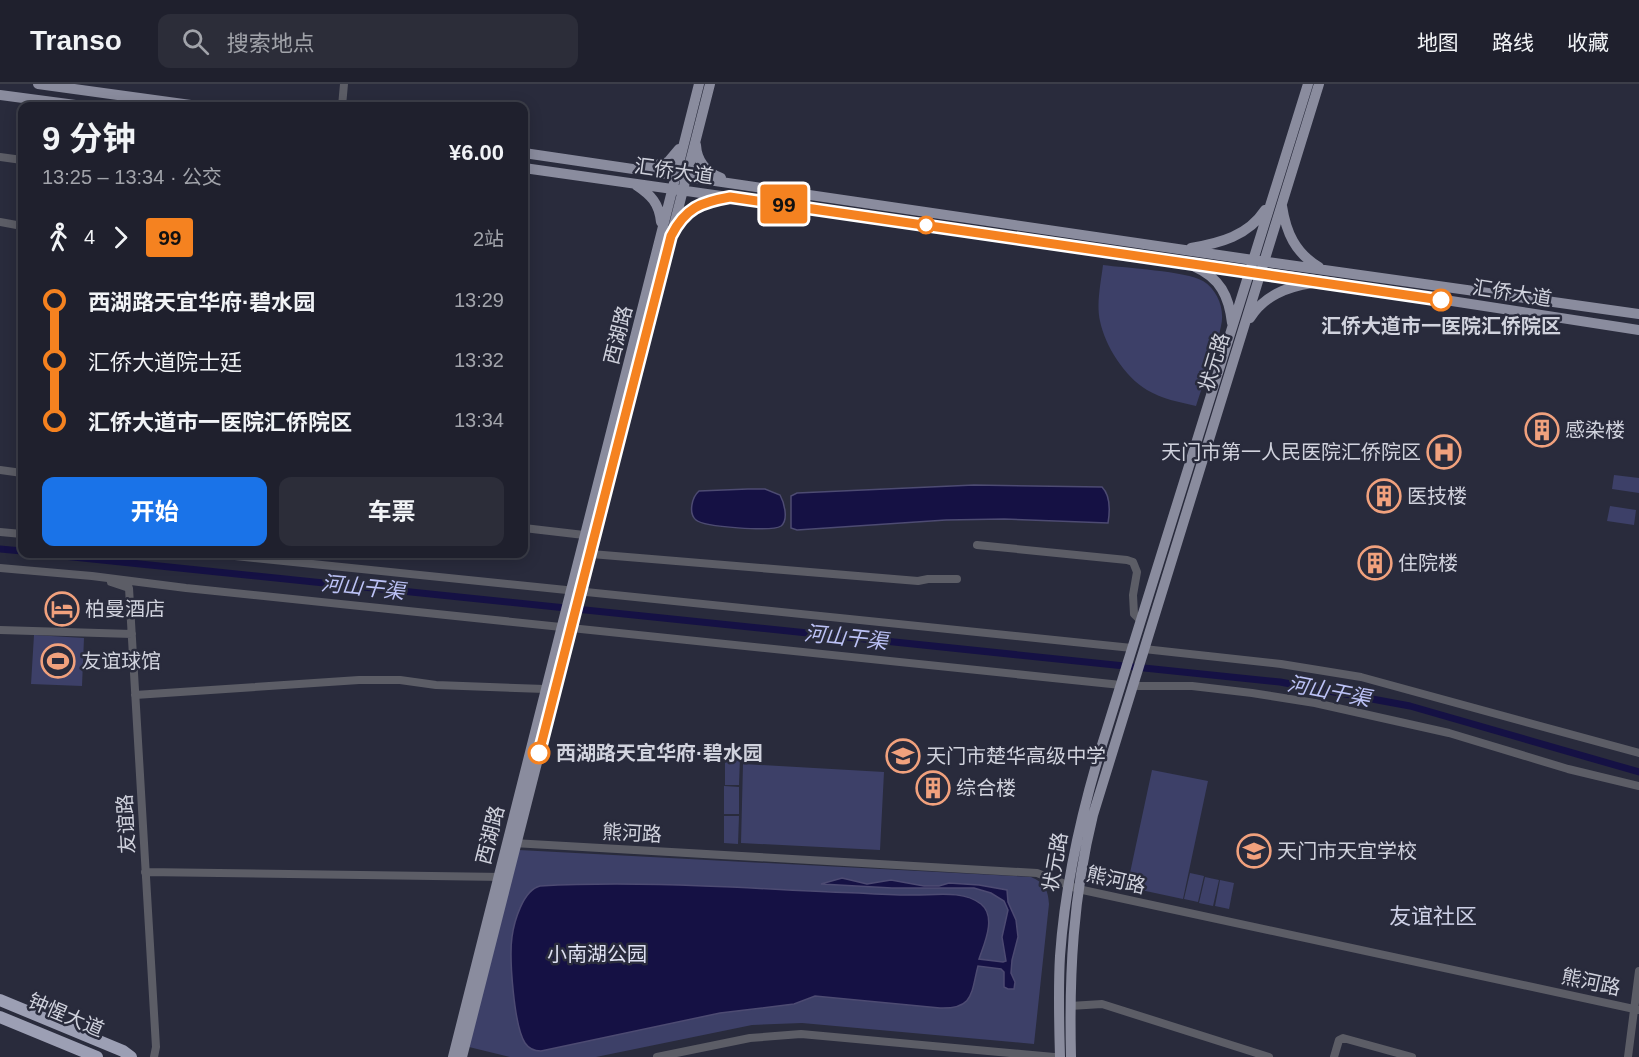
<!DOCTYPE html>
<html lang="zh">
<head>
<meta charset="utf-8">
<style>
  :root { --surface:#1f202d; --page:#2c2d39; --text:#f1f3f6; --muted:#a1a3aa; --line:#3c3e49; --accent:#1a73e8 }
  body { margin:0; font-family:Helvetica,"Noto Sans SC",sans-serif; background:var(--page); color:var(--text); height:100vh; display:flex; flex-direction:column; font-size:22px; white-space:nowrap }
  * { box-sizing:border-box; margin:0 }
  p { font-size:20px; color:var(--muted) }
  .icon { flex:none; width:33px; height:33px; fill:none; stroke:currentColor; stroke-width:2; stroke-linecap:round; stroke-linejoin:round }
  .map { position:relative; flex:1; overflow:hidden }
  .drawer { position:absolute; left:18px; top:18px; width:510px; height:456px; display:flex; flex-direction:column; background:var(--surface); border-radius:12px; box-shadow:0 3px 15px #0003,0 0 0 2px var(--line) }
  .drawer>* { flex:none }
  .badge { padding:0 12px; border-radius:4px; font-size:21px; line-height:39px }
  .map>.badge { position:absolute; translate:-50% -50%; box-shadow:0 0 0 3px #fff }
  .legs { display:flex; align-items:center; gap:9px; height:66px; padding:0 24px; font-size:20px }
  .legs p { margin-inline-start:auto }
  .summary { display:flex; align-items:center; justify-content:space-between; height:102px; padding:0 24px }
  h1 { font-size:33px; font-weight:700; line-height:45px }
  .button { display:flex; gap:12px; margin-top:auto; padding:12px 24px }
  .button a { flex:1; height:69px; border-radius:12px; background:var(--accent); color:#fff; font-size:24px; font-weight:700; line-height:69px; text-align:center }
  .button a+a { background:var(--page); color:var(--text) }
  ul { padding:0 24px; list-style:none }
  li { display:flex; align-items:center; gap:21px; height:60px; font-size:22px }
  li i { display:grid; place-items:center; width:9px; height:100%; margin:0 8px; background:currentColor }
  li i::after { content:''; width:15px; height:15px; margin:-8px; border:4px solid; border-radius:50%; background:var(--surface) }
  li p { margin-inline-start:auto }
  li:first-child i { background:linear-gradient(#0000 50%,currentColor 0) }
  li:last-child i { background:linear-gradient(currentColor 50%,#0000 0) }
  header { display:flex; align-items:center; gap:36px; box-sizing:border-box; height:84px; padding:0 30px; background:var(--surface); border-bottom:2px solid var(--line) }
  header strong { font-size:28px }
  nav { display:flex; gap:33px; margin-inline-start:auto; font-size:21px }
  .search { width:420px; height:54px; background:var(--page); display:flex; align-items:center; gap:15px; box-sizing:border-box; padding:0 21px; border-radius:12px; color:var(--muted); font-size:22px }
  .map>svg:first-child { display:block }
</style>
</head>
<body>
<header>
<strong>Transo</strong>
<div class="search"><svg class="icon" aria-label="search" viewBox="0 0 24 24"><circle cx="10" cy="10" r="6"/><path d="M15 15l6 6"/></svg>搜索地点</div>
<nav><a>地图</a><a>路线</a><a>收藏</a></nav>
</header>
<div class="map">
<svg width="1639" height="973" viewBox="0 0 1639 973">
  <rect width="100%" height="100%" fill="#292b3c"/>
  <path fill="#3d4068" d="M1103 181C1125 184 1186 187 1203 197 1218 206 1225 226 1221 242 1216 269 1204 296 1196 322 1179 318 1162 315 1147 306 1125 293 1105 262 1100 237 1096 220 1101 198 1103 181Z
    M1614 391 1639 394V409L1612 405Z
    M1610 422 1636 426 1634 441 1607 437Z
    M34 551 84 554 82 602 31 600Z
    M725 673H740L739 701H725Z
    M743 680 884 688 880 766 741 759Z
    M1152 686 1208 697 1183 815 1127 803Z
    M724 702 739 703V730H724Z
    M724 732H739L738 760 724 759Z
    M519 766 1031 793C1045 799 1048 806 1049 820L1034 960 802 939 752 941 596 973H510L469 963Z
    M1190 789 1204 792 1198 818 1184 815Z
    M1205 793 1219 796 1213 822 1199 819Z
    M1220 796 1234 799 1229 825 1215 822Z"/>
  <path fill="#151144" stroke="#4d4b72" stroke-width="1.5" d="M974 401 1102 403C1111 412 1110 427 1108 439L1004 435 946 436 797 446 791 444V412L797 409Z
    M748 405H765L780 411C784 418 789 436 781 442 772 448 704 443 696 436 688 429 692 413 699 407Z
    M842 794 867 800 891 796 924 802H939L949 799 979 801 1007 806 1008 818 1016 836 1018 853 1012 876 1011 889 1015 898 1014 905H1008L1004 903V888L1001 885 978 882C971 909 974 925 940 924L815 912 794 920 720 929 541 967C535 967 529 965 525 959 514 942 509 874 512 853 514 838 523 806 540 802 646 796 753 805 859 809 876 810 893 811 909 811 931 812 962 805 981 820 997 833 984 860 979 875L1003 878 1006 877 1002 853 1008 826 1004 817 991 809 974 804H892L821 800Z"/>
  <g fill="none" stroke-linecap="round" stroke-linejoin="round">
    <path stroke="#151144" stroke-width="7" d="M0 465 22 467
      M44 470 1280 598 1410 622 1639 688"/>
    <path stroke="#5c5d66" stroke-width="8" d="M342 22 344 0
      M0 73 22 76
      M0 138 22 142
      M0 386 22 389
      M524 444 584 451
      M0 448 22 450
      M977 461 1127 476 1133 478 1137 488 1133 511 1134 530 1140 536
      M216 470 1132 564
      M591 470 918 497 928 495H957
      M0 484 92 492 186 504 1121 601
      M111 498 129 504 156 963 154 973
      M0 546 132 550
      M1144 565 1281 580 1361 593 1639 669
      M1133 602H1192L1252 609 1315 619 1449 649 1568 685 1639 702
      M135 611 359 596H400L436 601 545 605
      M513 759 1037 789 1078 805 1639 926
      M145 788 504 793
      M1070 922 1102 920 1269 973
      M657 973 750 954 801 950 1054 973
      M1334 973 1339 956 1343 954 1412 973
      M1628 973 1639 887"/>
    <path stroke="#8a8c9e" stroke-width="10" d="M38 0 198 22
      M0 11 83 22
      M696 61C697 78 706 88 721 94
      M524 69 1253 176 1639 230
      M648 83 668 78 679 65
      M524 84 1322 197 1639 246
      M636 101C651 111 659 119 661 138
      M1282 122C1286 148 1295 169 1319 183
      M677 141C687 125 702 118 721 115
      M1191 164C1220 159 1248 152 1265 126
      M1195 183C1220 194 1229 212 1232 239
      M1250 234C1264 212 1286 203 1312 199
      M453 973 699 0
      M462 973 710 0
      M1060 973C1059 939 1058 906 1060 872 1065 800 1081 730 1102 661L1308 0
      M1071 973C1069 889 1073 812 1093 731L1319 0"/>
    <path stroke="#9c9fb4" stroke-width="12" d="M0 916 123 967 131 973
      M0 933 97 973"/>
  </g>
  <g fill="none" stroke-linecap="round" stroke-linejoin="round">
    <g stroke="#fff" stroke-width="14">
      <path id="line-1" d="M539 669 671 152C685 124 701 118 730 113L1441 216"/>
    </g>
    <use href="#line-1" stroke="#f58220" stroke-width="9"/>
  </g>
  <defs>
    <g id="building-ring" transform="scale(1.725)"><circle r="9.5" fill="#292b3c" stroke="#f1a17d" stroke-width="1.5"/><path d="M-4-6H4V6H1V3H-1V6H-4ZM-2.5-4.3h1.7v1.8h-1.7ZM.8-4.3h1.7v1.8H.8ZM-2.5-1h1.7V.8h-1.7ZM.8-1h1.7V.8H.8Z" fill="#f1a17d"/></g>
    <g id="hospital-ring" transform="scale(1.725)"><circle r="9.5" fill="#292b3c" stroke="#f1a17d" stroke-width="1.5"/><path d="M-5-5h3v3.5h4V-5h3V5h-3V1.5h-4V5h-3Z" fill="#f1a17d"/></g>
    <g id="hotel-ring" transform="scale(1.725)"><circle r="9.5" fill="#292b3c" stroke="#f1a17d" stroke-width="1.5"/><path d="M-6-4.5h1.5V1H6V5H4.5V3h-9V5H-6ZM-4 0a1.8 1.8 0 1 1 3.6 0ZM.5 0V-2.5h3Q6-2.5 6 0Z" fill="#f1a17d"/></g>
    <g id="stadium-ring" transform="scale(1.725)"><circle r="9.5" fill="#292b3c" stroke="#f1a17d" stroke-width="1.5"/><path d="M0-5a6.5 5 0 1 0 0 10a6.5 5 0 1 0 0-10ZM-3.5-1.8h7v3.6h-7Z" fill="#f1a17d"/></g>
    <g id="school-ring" transform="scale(1.725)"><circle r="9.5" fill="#292b3c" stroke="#f1a17d" stroke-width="1.5"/><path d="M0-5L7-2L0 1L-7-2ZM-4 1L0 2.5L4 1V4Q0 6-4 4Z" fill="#f1a17d"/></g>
  </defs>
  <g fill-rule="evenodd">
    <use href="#building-ring" x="1542" y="346"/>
    <use href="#hospital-ring" x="1444" y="368"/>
    <use href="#building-ring" x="1384" y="412"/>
    <use href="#building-ring" x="1375" y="479"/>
    <use href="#hotel-ring" x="62" y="525"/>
    <use href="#stadium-ring" x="58" y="577"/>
    <use href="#school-ring" x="903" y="672"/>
    <use href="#building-ring" x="933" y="704"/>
    <use href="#school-ring" x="1254" y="767"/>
  </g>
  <g fill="#fff" stroke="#f58220" stroke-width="3">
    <circle cx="926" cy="141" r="8"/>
    <circle cx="1441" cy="216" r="10"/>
    <circle cx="539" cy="669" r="10"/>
  </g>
  <g text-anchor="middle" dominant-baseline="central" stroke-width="5" stroke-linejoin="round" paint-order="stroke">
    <g font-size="20" fill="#d0d2dd" stroke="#292b3c">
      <text transform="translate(674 87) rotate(8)">汇侨大道</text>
      <text transform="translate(1512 209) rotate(9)">汇侨大道</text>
      <text transform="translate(618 251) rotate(-76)">西湖路</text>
      <text transform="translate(1214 278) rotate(-73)">状元路</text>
      <text transform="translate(126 740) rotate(-93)">友谊路</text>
      <text transform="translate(632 749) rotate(3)">熊河路</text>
      <text transform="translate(490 751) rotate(-76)">西湖路</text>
      <text transform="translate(1055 778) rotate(-80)">状元路</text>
      <text transform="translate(1116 796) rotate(13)">熊河路</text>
      <text transform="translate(1591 898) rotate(12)">熊河路</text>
      <text transform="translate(66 931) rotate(23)">钟惺大道</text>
    </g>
    <g font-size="20" font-weight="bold" fill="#d0d2dd" stroke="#292b3c">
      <text x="1441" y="242">汇侨大道市一医院汇侨院区</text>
      <text x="556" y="669" text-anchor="start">西湖路天宜华府·碧水园</text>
    </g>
    <g font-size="20" fill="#d0d2dd" stroke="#292b3c" text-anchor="start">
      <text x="1565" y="346">感染楼</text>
      <text x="1421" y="368" text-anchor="end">天门市第一人民医院汇侨院区</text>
      <text x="1407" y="412">医技楼</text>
      <text x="1398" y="479">住院楼</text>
      <text x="85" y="525">柏曼酒店</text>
      <text x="81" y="577">友谊球馆</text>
      <text x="926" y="672">天门市楚华高级中学</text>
      <text x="956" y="704">综合楼</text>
      <text x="1277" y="767">天门市天宜学校</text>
    </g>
    <g font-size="20" fill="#dee0f2" stroke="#292b3c">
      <text x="597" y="870">小南湖公园</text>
    </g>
    <g font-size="21" font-style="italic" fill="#bcc2f6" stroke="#292b3c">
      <text transform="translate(363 503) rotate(6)">河山干渠</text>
      <text transform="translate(846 553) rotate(6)">河山干渠</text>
      <text transform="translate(1329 607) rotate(11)">河山干渠</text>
    </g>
    <g font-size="22" fill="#ced1e7" stroke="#292b3c">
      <text x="1433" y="832">友谊社区</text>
    </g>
  </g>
</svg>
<b class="badge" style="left:784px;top:120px;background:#f58220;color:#111">99</b>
<section class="drawer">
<div class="summary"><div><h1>9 分钟</h1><p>13:25 – 13:34 · 公交</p></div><b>¥6.00</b></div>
<div class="legs"><svg class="icon" aria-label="walk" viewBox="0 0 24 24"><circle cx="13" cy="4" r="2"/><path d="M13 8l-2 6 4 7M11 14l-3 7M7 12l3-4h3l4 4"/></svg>4<svg class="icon" aria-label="forward" viewBox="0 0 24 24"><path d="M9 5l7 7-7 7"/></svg><b class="badge" style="background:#f58220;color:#111">99</b><p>2站</p></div>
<ul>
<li><i style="color:#f58220"></i><b>西湖路天宜华府·碧水园</b><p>13:29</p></li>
<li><i style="color:#f58220"></i><span>汇侨大道院士廷</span><p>13:32</p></li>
<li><i style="color:#f58220"></i><b>汇侨大道市一医院汇侨院区</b><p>13:34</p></li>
</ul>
<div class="button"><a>开始</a><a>车票</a></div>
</section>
</div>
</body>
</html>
